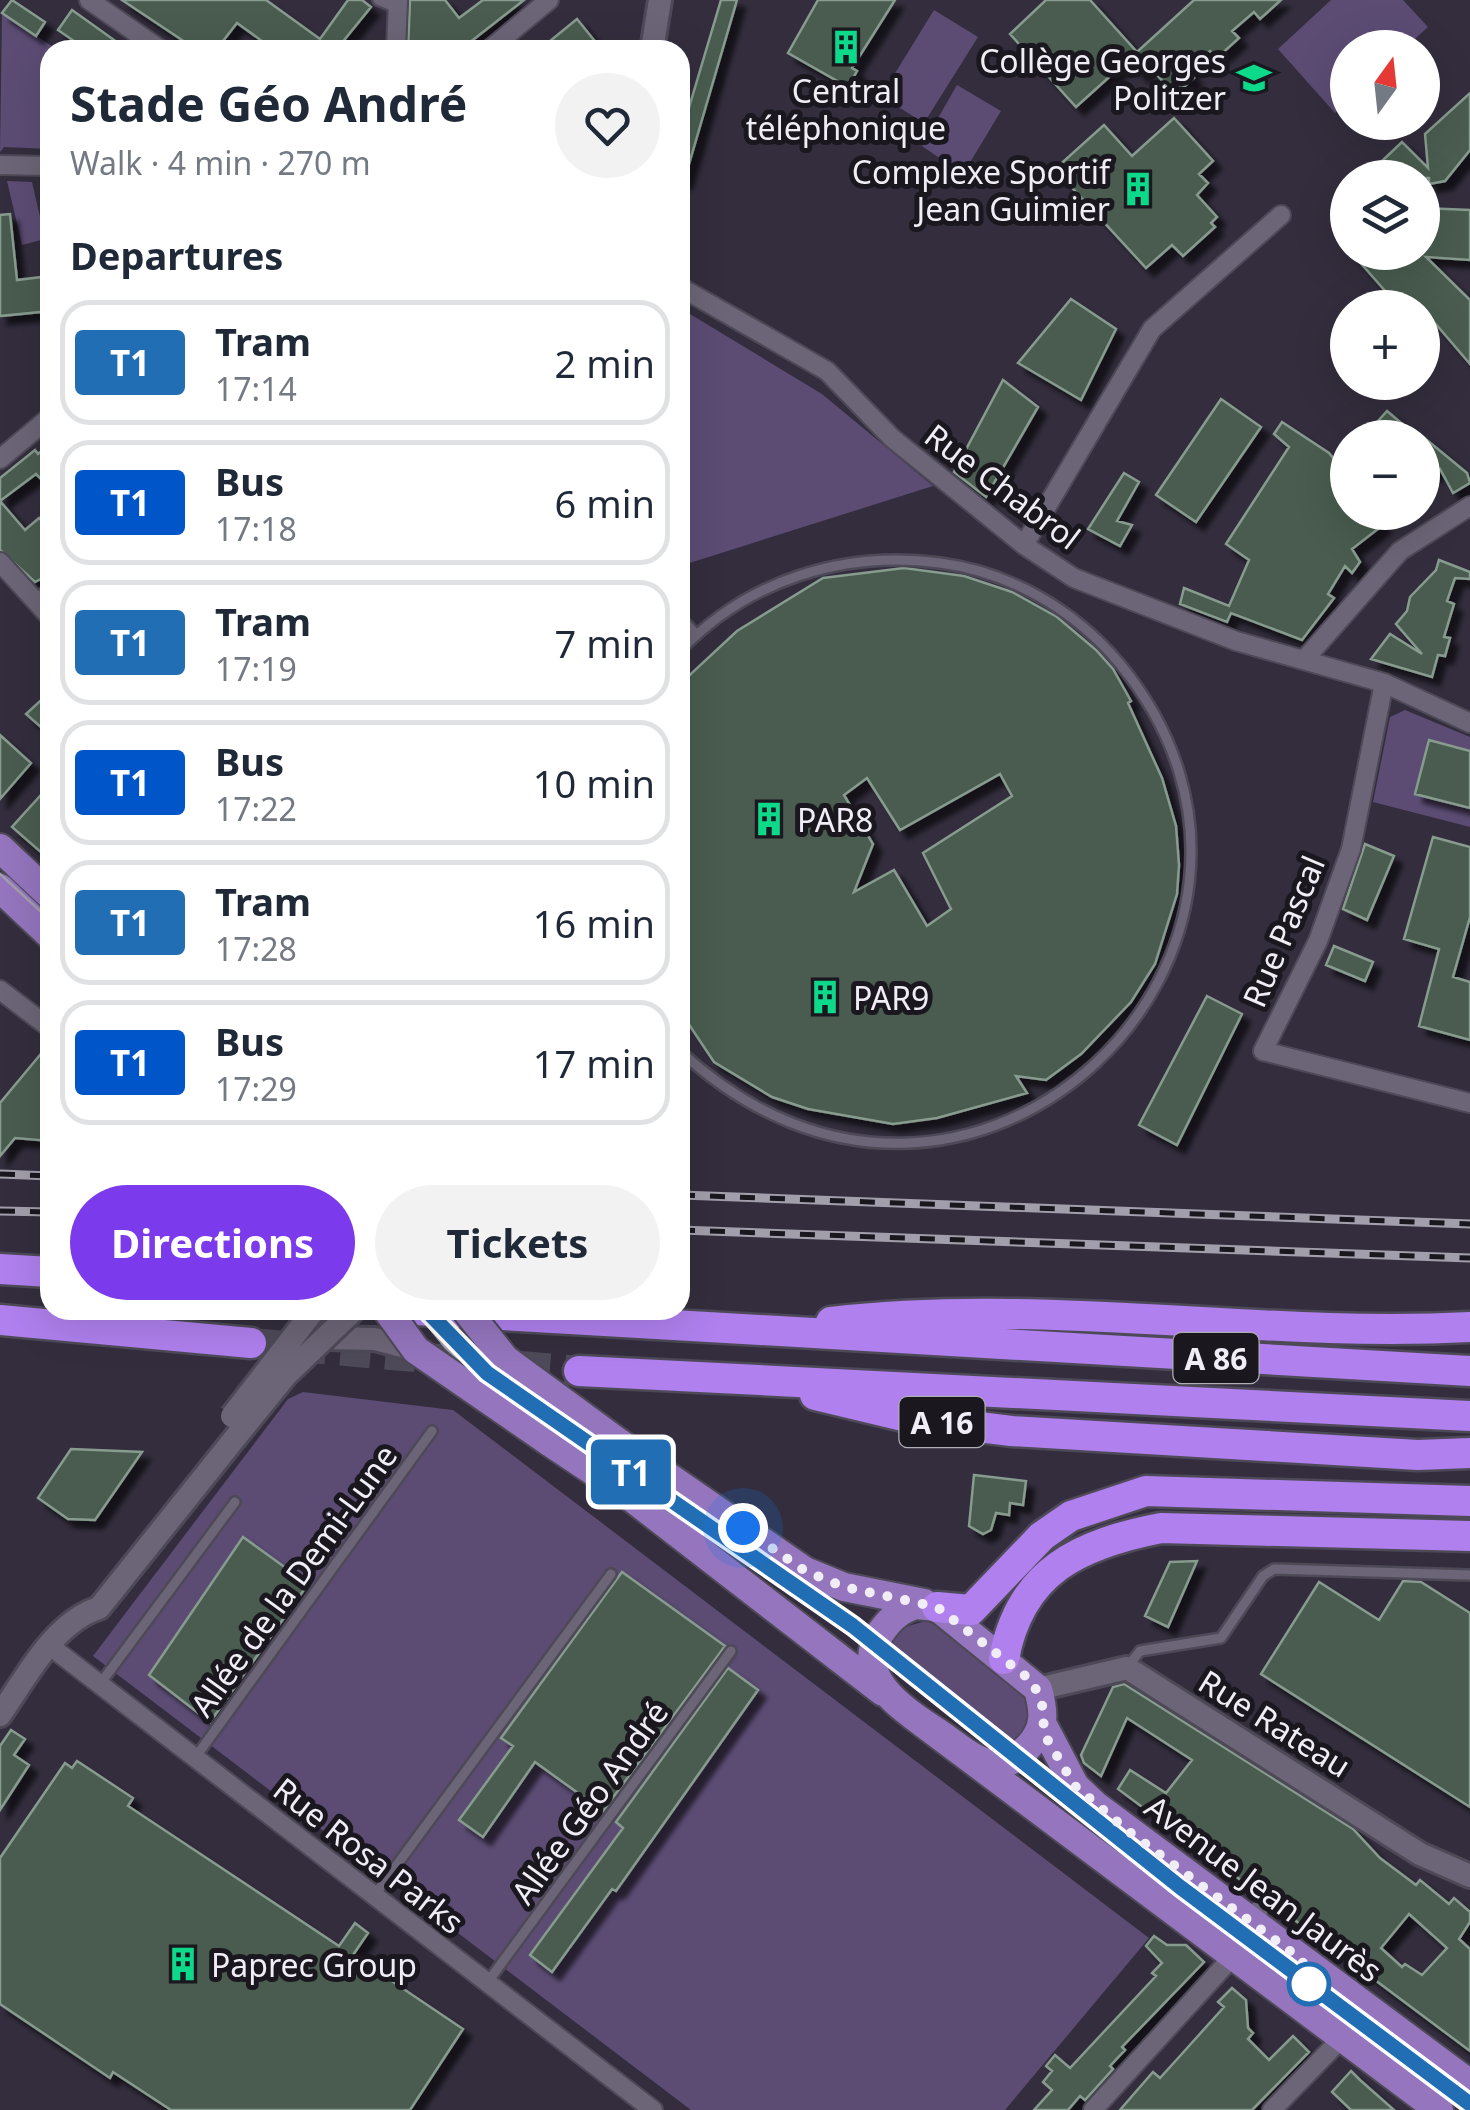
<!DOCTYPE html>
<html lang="en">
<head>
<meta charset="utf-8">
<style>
  :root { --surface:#fff; --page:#f2f2f3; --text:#1f2937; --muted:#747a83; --line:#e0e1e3; --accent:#7c3aed }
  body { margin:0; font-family:"Noto Sans",sans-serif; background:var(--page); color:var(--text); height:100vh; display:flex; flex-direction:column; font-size:38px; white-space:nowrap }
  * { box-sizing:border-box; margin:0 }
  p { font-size:32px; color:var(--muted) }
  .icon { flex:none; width:55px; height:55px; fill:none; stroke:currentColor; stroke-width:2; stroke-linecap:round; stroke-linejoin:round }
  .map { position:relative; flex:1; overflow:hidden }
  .details { position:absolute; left:40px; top:40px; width:650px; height:1280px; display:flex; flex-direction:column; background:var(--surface); border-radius:30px; box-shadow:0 10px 40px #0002 }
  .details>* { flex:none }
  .badge { padding:0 20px; border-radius:8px; font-size:35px; line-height:65px }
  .needle { width:65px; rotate:15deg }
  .buttons { position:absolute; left:1330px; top:30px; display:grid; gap:20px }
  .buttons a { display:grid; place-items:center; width:110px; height:110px; border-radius:50%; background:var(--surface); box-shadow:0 10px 40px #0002; font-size:50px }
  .you { position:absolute; width:50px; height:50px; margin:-25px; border:8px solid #fff; border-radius:50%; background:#1a73e8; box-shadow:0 0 0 15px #1a73e833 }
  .map>.badge { position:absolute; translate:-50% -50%; box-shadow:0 0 0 5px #fff }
  h2 { padding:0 30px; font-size:38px; line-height:90px }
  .round { display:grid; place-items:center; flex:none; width:105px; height:105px; border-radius:52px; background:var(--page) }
  .overview { display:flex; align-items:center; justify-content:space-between; height:170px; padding:0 30px }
  h1 { font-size:48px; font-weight:700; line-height:75px }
  .action { display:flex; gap:20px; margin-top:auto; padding:20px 30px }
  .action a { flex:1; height:115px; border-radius:60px; background:var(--accent); color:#fff; font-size:40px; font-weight:700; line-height:115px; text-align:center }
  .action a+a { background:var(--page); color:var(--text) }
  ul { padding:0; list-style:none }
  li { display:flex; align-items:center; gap:30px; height:125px; margin:0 20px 15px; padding:0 10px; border:5px solid var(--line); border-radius:30px }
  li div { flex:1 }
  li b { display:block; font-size:38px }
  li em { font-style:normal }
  li .badge { min-width:110px; font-weight:700; text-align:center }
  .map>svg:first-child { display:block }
</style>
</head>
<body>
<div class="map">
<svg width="1470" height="2110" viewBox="0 0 1470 2110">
  <defs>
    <filter id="shadow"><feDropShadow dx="8" dy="8" stdDeviation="2.5" flood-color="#0009"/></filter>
  </defs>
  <rect width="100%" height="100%" fill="#332d3d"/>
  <path fill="#5c4c74" d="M1331 0H1403L1428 27 1406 47 1348 48 1347 101 1335 113 1278 49Z
    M934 10 978 37 924 123 881 96Z
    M2 13 58 50H50V149L4 147 0 152Z
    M957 85 1001 111 963 174 922 146Z
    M7 181 32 182 45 239 22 245Z
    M680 308 822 394 933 486 680 566Z
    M1405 710 1470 737V827L1373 802 1390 717Z
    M303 1392 453 1410 1149 1938 1005 2110H691L93 1656 288 1399Z
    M925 1621C949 1627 1007 1673 1023 1693 1032 1704 1029 1718 1027 1732L1012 1745 885 1644 892 1631Z"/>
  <path fill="#485b4f" stroke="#879b8e" stroke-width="2.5" fill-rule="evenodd" filter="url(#shadow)" d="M12 0 45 22 36 36 2 13Z
    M122 0H266L320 39 348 0H362L371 7 336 50H256L262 41 237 23 216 50H197Z
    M410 0H445L459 18 483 0H524L460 50H408Z
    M721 0H737L684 181H680V138Z
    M818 0H895L852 68 857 71 848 87 788 53Z
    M1046 0H1090L1137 52 1194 0H1281L1260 19 1254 12 1232 31 1239 38 1216 59 1210 51 1188 71 1194 78 1175 95 1149 66 1141 74 1128 60 1076 107 1010 34Z
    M72 10 128 50H87L58 30Z
    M577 19 594 40 583 50H539Z
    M1470 93V150L1445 181 1429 184V178H1364L1402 142 1428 168 1425 134Z
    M1174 118 1213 161 1199 174 1208 183 1197 195 1217 217 1211 223 1215 227 1183 256 1172 245 1146 268 1055 169 1104 125 1132 156Z
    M1422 208 1470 210V260L1426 257 1470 300V364L1422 308H1414L1402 294 1394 301 1351 252 1422 253Z
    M10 214 17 280 50 276V311L0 316V215Z
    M1071 299 1116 329 1081 400 1018 363Z
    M1003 380 1038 407 986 497 954 472Z
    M1221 399 1261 427 1196 522 1156 495Z
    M1387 411 1400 422 1418 438H1363Z
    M1282 422 1329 453 1348 476V512H1374L1383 525 1352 549 1360 562 1352 573 1345 566 1328 594 1334 598 1302 640 1231 613 1227 622 1180 604 1184 588 1229 606 1249 560 1226 544 1289 447 1274 434Z
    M1422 436 1467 473 1470 483 1453 493 1440 469 1422 478Z
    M50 444V473L43 481 36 474 0 501V478L35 450 38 454Z
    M1124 473 1139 482 1117 521 1132 525 1120 546 1088 529Z
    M0 501 25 530 39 518 50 530V574L35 582 0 550Z
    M1439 560 1470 572V579L1455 578 1447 601 1454 604 1444 637 1450 638 1445 656 1438 655 1432 677 1371 659 1390 634 1422 654 1396 624 1407 611 1410 597 1436 570Z
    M904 568 964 576 1012 592 1057 617 1096 650 1113 669 1131 701 1128 703 1162 778 1176 826 1179 865 1177 894 1155 964 1131 1002 1081 1054 1046 1080 1016 1076 1027 1093 937 1118 893 1124 808 1109 772 1097 714 1062 680 1011V684L737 631 823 578ZM1000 774 1012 796 923 853 951 909 927 926 894 870 854 892 873 844 844 795 867 778 900 830Z
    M50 692V735L26 714Z
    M0 735 31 763 0 799Z
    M1429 740 1470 751V808L1415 794Z
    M50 785V860L12 827Z
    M1433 837 1470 847V917L1453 977 1470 982V1040L1419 1026 1439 949 1404 939Z
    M1365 844 1394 856 1367 920 1343 909Z
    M1334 946 1373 962 1365 981 1326 965Z
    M1207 996 1242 1014 1177 1145 1139 1125Z
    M50 1043V1141L15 1138 0 1156V1103Z
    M71 1449 142 1452 95 1520 68 1519 38 1498Z
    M974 1475 1026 1481 1023 1505 1010 1503 1009 1515 996 1513 991 1530 983 1534 969 1526Z
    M243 1537 308 1584 210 1722 149 1675Z
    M1197 1561 1168 1627 1145 1616 1170 1562Z
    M622 1572 725 1646 603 1811 535 1762 483 1837 459 1820 513 1746 501 1738Z
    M1403 1581 1421 1582 1470 1613V1807L1261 1674 1319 1582 1379 1620Z
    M728 1668 758 1690 616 1891 612 1889 552 1972 530 1955 623 1828 616 1822Z
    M1124 1684 1353 1829 1380 1858 1416 1885 1420 1880 1449 1904 1454 1898 1470 1912V1922L1459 1939 1470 1949V2051L1351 1962 1357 1955 1333 1937 1327 1944 1118 1789 1130 1770 1166 1793 1192 1760 1127 1718 1101 1776 1084 1763 1081 1755 1113 1687ZM1409 1914 1447 1948 1422 1975 1405 1964 1402 1967 1381 1948Z
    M11 1730 25 1739 14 1755 29 1765 0 1810V1746Z
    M77 1761 133 1798 128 1806 339 1946 355 1923 368 1933 353 1955 463 2029 410 2110H171L113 2072 110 2078 0 2004V1858L65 1763 72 1768Z
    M1154 1936 1167 1945H1186L1204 1962 1122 2047 1125 2050 1110 2066 1113 2069 1085 2100 1080 2096 1068 2110H1034L1052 2090 1043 2082 1052 2071 1046 2066 1055 2055 1070 2068 1156 1976 1152 1973 1162 1963 1146 1946Z
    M1232 1988 1246 2000 1248 2028 1253 2033 1248 2039 1269 2060 1293 2036 1309 2052 1252 2110H1120L1153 2072 1160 2078 1180 2056 1224 2007 1218 2002Z
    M1351 2071 1360 2080 1394 2110H1351L1332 2092Z"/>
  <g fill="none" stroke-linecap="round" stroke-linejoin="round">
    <path stroke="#4f4a59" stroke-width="30" stroke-dasharray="30 15" stroke-linecap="butt" d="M251 1343 579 1371"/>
    <g stroke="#4e4957" stroke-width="14">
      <path id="lane" d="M378 0 397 8
        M34 600 50 588
        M680 617 696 634
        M680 651C748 580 844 550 940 563 1010 572 1075 610 1120 664 1351 946 969 1319 680 1051
        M1129 1665 1140 1651 1221 1638 1263 1576 1274 1569 1470 1575
        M100 1684 235 1502
        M195 1758 432 1431
        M374 1896 611 1574
        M487 1983 731 1651"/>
    </g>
    <g stroke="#4e4957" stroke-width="22">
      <path id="street" d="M89 0 161 50
        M396 50 398 0
        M489 50 549 0
        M0 165 50 166
        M680 287 827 371 892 438 1024 545 1074 578 1236 641 1384 683 1470 723
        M0 459 50 417
        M1024 545 1152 329 1281 215
        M0 562 50 617
        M1304 660 1400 551 1470 506
        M1384 683 1351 849 1318 941 1263 1051 1470 1103
        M0 990 50 1028
        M50 1646 653 2110
        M1093 2110 1226 1964 1259 1910
        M1272 2110 1342 2038"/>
    </g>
    <g stroke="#4e4957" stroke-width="28">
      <path id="secondary" d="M652 50 660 0
        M327 1338 375 1339 416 1350
        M1038 1689 1127 1668 1420 1854 1470 1876
        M0 1715C26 1678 54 1622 99 1608L247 1423"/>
    </g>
    <g stroke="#4e4957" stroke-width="32">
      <path id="primary" d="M0 848 50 895
        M0 888 50 935
        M548 1441 623 1491 883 1692
        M618 1442 805 1571 844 1587 924 1603
        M916 1605 937 1607 1038 1689C1044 1711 1046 1728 1029 1746 1021 1755 1010 1764 997 1764 977 1764 959 1747 943 1736 909 1713 850 1680 881 1632 891 1618 900 1610 916 1605Z
        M912 1715 1439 2110
        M1043 1725 1075 1786 1095 1805 1470 2084"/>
    </g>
    <g stroke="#4e4957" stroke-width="35">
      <path id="highway" d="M0 1269 50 1272
        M415 1310 1470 1371
        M0 1320 251 1343
        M831 1322C1044 1297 1257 1338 1470 1327
        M579 1371 1470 1416
        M815 1395 915 1419 1011 1431 1418 1455 1470 1453
        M937 1607 971 1610 1042 1536 1071 1516 1146 1491 1470 1501
        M1004 1659C1020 1571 1079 1544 1161 1528L1470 1536"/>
    </g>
    <use href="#lane" stroke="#6c6577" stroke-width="9"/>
    <use href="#street" stroke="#6c6577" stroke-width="18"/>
    <use href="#secondary" stroke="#6c6577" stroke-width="22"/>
    <use href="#primary" stroke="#9475be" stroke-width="28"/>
    <use href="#highway" stroke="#af80ee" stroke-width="30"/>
    <path stroke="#a39eab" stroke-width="2.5" d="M0 874 50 920
      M415 1310 445 1347 481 1379 759 1569 905 1676 1239 1943 1464 2110"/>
    <g stroke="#a39eab" stroke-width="9">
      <path id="rail" d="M0 1174 50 1176
        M680 1195 1470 1224
        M0 1211 50 1212
        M680 1230 1470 1258"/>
    </g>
    <use href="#rail" stroke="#1a171e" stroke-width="5" stroke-dasharray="15" stroke-linecap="butt"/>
    <g stroke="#4e4957" stroke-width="28" stroke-linecap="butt">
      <path id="secondary-bridge" d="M232 1416 314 1310
        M247 1423 286 1375 354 1310"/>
    </g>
    <g stroke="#4e4957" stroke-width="32" stroke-linecap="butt">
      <path id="primary-bridge" d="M387 1310 416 1350 548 1441
        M466 1310 505 1359 618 1442"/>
    </g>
    <use href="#secondary-bridge" stroke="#6c6577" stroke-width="22"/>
    <use href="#primary-bridge" stroke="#9475be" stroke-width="28"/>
  </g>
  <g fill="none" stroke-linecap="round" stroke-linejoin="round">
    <g stroke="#fff" stroke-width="22">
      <path id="line" d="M426 1310 487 1373 853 1626 1180 1887 1470 2104"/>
    </g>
    <use href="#line" stroke="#216eb4" stroke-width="15"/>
    <path stroke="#f0edf7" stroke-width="10" stroke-dasharray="0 18" d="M743 1528 805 1571 844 1587 937 1607 1033 1682 1043 1708 1044 1734 1075 1786 1128 1831 1302 1960 1309 1984"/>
  </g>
  <defs>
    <g id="building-bare" transform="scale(2.7)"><path d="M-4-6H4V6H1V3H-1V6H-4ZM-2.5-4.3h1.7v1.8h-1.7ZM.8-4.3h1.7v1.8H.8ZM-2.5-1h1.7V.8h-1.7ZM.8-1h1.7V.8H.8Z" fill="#0dd98a" stroke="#1a171e" stroke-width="2.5" paint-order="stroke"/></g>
    <g id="school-bare" transform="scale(2.7)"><path d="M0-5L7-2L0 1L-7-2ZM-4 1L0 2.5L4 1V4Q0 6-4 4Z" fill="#0dd98a" stroke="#1a171e" stroke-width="2.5" paint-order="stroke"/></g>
  </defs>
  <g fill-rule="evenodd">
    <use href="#building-bare" x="846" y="47"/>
    <use href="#school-bare" x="1254" y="78"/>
    <use href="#building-bare" x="1138" y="189"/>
    <use href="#building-bare" x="769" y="819"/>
    <use href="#building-bare" x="825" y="997"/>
    <use href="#building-bare" x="183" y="1964"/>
  </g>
  <circle fill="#fff" stroke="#216eb4" stroke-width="5" cx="1309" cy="1984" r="20"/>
  <g text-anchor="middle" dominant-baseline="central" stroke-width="10" stroke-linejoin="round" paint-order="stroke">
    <g fill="#1a171e" stroke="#b0adb6" stroke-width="2.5">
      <rect x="1173.5" y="1333" width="85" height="50" rx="8"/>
      <rect x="899.5" y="1397" width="85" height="50" rx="8"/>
    </g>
    <g font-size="30" font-weight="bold" fill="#f0edf7">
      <text x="1216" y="1358">A 86</text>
      <text x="942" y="1422">A 16</text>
    </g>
    <g font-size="32" fill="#f0edf7" stroke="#1a171e" text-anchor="start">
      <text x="1226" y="60" text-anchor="end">Collège Georges<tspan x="1226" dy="37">Politzer</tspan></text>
      <text x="846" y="90" text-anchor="middle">Central<tspan x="846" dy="37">téléphonique</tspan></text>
      <text x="1110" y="171" text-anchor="end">Complexe Sportif<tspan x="1110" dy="37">Jean Guimier</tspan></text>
      <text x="797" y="819">PAR8</text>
      <text x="853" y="997">PAR9</text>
      <text x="211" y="1964">Paprec Group</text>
    </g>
    <g font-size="32" fill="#f0edf7" stroke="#1a171e">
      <text transform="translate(1003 486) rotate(37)">Rue Chabrol</text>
      <text transform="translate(1283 931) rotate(-67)">Rue Pascal</text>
      <text transform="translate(293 1580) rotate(-54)">Allée de la Demi-Lune</text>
      <text transform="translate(1275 1723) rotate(32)">Rue Rateau</text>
      <text transform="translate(589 1802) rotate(-54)">Allée Géo André</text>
      <text transform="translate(369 1855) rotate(38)">Rue Rosa Parks</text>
      <text transform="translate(1264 1888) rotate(37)">Avenue Jean Jaurès</text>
    </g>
  </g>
</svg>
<div class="buttons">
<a><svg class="needle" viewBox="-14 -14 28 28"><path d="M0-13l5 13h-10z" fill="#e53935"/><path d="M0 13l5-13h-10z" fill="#747a83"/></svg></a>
<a><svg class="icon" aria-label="layers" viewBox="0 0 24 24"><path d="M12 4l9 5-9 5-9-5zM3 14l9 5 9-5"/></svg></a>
<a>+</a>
<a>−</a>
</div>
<div class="you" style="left:743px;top:1528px"></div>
<b class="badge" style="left:631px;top:1472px;background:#216eb4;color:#fff">T1</b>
<section class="details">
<div class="overview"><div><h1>Stade Géo André</h1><p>Walk · 4 min · 270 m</p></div><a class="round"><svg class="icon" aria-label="heart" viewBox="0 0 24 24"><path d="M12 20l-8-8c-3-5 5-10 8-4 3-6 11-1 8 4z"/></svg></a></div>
<h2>Departures</h2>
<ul>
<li><span class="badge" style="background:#216eb4;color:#fff">T1</span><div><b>Tram</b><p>17:14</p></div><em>2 min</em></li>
<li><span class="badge" style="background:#0055c8;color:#fff">T1</span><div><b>Bus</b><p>17:18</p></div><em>6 min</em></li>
<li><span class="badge" style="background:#216eb4;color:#fff">T1</span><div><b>Tram</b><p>17:19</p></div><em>7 min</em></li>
<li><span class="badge" style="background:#0055c8;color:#fff">T1</span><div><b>Bus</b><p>17:22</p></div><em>10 min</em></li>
<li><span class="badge" style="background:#216eb4;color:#fff">T1</span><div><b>Tram</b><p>17:28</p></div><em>16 min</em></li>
<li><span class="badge" style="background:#0055c8;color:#fff">T1</span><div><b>Bus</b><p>17:29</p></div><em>17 min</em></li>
</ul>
<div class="action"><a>Directions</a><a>Tickets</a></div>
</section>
</div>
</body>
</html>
